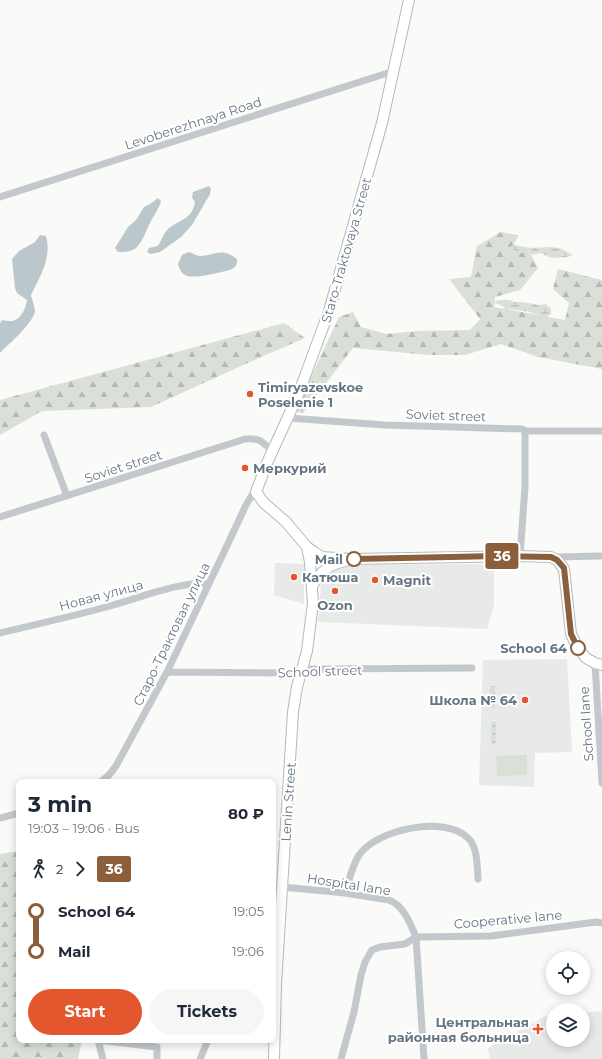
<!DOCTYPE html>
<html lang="en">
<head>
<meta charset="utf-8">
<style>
  :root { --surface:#fff; --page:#f6f6f7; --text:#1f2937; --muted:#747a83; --accent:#e4572e }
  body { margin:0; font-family:Montserrat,sans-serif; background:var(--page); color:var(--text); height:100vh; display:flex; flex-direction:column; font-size:15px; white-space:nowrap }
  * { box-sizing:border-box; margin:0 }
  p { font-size:13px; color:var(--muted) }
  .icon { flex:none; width:22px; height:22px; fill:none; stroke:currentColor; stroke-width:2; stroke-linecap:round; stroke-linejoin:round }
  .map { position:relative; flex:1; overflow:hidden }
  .details { position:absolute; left:16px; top:779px; width:260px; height:264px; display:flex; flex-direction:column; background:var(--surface); border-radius:8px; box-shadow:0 2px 10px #0003 }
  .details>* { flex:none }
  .badge { padding:0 8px; border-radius:3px; font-size:14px; line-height:26px }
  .tools { position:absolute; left:546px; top:951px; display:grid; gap:8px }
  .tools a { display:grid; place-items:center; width:44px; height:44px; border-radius:50%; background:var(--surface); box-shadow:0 2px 10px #0003; font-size:20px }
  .map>.badge { position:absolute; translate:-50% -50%; box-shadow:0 0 0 2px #fff }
  .legs { display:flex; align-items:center; gap:6px; height:44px; padding:0 12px; font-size:13px }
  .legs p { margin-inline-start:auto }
  .headline { display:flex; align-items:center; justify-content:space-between; height:68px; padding:0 12px }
  h1 { font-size:22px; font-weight:700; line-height:30px }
  .primary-button { display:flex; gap:8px; margin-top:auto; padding:8px 12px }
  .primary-button a { flex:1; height:46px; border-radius:24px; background:var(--accent); color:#fff; font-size:16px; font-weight:700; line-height:46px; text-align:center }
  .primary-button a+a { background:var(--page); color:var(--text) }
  ul { padding:0 12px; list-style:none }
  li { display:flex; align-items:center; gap:14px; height:40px; font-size:15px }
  li i { display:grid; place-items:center; width:6px; height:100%; margin:0 5px; background:currentColor }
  li i::after { content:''; width:10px; height:10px; margin:-5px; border:3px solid; border-radius:50%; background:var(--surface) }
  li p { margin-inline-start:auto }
  li:first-child i { background:linear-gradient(#0000 50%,currentColor 0) }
  li:last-child i { background:linear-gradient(currentColor 50%,#0000 0) }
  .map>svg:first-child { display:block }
</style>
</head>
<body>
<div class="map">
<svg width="602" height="1059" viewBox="0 0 602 1059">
  <defs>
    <pattern id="grass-dots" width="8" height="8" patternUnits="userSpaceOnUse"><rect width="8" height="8" fill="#dadfd7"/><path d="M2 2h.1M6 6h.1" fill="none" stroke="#b4b9b4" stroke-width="1.8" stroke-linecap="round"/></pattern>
    <pattern id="forest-firs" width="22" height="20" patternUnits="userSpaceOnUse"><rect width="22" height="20" fill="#dadfd7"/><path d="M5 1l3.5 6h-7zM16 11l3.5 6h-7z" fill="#b4b9b4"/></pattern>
    <pattern id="wetland-marsh" width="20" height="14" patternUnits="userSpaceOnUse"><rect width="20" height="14" fill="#dadfd7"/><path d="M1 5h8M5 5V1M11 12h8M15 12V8" fill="none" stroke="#b4b9b4"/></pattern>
  </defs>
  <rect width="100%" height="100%" fill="#fafaf8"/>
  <path fill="#e8e9e9" d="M275 563 304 564V604L274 595Z
    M494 564V605L487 629 318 622 321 583 340 565Z
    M567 659 572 752 535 753 534 787 479 785 483 660Z
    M602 1011V1059H490L488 1048 544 1017 553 1016V1040H583V1013Z"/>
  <path fill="url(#grass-dots)" d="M490 686H495V708H491Z
    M491 722H496V743L491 744Z"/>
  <path fill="url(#forest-firs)" d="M501 232 519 235 513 245 531 255 538 268 520 290 495 297 494 307 565 320 569 303 553 289 558 269 602 280V369L538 357 501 344 465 355H429L353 348 303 413 295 411 339 317 353 312 361 327 386 334 418 331 470 330 480 319 449 279 471 277 477 246Z
    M284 323 305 338 250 362 151 407 42 411 0 435V400Z
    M19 851V1040H82L78 1059H0V854Z"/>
  <path fill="url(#wetland-marsh)" d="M514 245 530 248 549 247 560 248 573 255 567 257 552 258 540 253C530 257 518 253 509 247Z
    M499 300H509L515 302H522L540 305 546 304 551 309V314L545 318 530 312 510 309 506 312 504 307 494 302Z"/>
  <path fill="#dadfd7" d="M527 755V775L497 776 496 756Z"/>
  <path fill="#bbc7cb" d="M209 186 211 189 210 194 192 225 181 237 160 252 151 254 147 252 149 248 158 246C162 240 163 234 168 229 180 219 192 220 195 202L192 198 193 192Z
    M158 198 161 201C159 209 154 215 150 223 146 231 143 241 136 248 131 252 125 252 118 252L115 248 128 227 136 220 144 207 150 204Z
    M40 235 46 236C52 259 40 276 31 295 32 300 35 307 35 311 34 322 8 345 0 353V323L2 320C5 321 10 321 13 321 21 319 26 308 27 300L17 293 15 288 12 259 19 251 35 242Z
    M189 252C193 253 196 256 201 256 216 255 221 247 237 259V263L235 267 230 270C220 272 193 280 185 275 181 273 179 268 178 264L182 255Z"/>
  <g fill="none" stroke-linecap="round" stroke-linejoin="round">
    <g stroke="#b3babf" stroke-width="12">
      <path id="secondary" d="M409 0 382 123 329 311 298 395 267 463 256 492 264 503 286 522 307 547 314 552 322 557 351 559 520 556 551 557 557 560 564 569 571 634 578 648 586 658 595 663 602 665
        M312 586C322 571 327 565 345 561
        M274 1059 276 984 293 712 297 687 307 651 313 603 310 562 307 547"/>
    </g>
    <path stroke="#c3c8cc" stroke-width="7" d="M0 197 394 71
      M288 418 385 425 522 429 525 431H602
      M44 435 67 496
      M0 517 245 439C260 438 262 441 272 451
      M520 556 525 487V431
      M552 557 602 556
      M0 633C37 624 74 616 110 606 136 599 184 580 208 584
      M595 663 602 783
      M167 672 301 673 309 669H318L472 668
      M101 782 109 775 116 766 167 672 224 552 246 505 252 495 256 492
      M0 818 19 813
      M282 887 345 893 389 900C404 906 410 923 416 937L424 1059
      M345 893C349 881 352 866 359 855 377 829 445 815 468 838 478 847 477 867 478 879
      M103 1059 98 1040 157 1047V1059
      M200 1059 208 1040
      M341 1059 354 1012 361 975 365 962 372 950 380 947 405 944 416 937 491 936 596 922 602 923"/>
    <use href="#secondary" stroke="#fff" stroke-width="10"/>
  </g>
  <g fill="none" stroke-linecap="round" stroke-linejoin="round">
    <g stroke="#fff" stroke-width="9">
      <path id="line-1" d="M354 559 498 556 551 557 557 560 564 568 571 634 578 648"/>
    </g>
    <use href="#line-1" stroke="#8b5e3c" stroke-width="6"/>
  </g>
  <g fill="#e4572e" stroke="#fff" stroke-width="1.5">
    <circle cx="250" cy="394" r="4"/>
    <circle cx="245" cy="468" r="4"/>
    <circle cx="294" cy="577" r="4"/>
    <circle cx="375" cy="580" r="4"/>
    <circle cx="335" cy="591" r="4"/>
    <circle cx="525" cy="700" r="4"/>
    <path d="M536 1023h4v4h4v4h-4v4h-4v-4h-4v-4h4z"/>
  </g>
  <g fill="#fff" stroke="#8b5e3c" stroke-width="2">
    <circle cx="354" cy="559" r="7"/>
    <circle cx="578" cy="648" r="7"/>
  </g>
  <g text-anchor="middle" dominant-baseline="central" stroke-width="4" stroke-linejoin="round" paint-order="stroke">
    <g font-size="13" fill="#657683" stroke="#fff">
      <text transform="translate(193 123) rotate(-18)">Levoberezhnaya Road</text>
      <text transform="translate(346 250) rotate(-74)">Staro-Traktovaya Street</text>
      <text transform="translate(446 415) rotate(2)">Soviet street</text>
      <text transform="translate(123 466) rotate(-18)">Soviet street</text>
      <text transform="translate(101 595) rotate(-15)">Новая улица</text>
      <text transform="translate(171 634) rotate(-64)">Старо-Трактовая улица</text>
      <text transform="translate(320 671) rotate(-2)">School street</text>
      <text transform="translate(586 724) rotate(-94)">School lane</text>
      <text transform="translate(288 802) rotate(-86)">Lenin Street</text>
      <text transform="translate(349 884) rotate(9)">Hospital lane</text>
      <text transform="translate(508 919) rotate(-5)">Cooperative lane</text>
    </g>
    <g font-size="13" font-weight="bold" fill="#657683" stroke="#fff" text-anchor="start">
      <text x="258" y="387">Timiryazevskoe<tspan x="258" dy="15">Poselenie 1</tspan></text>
      <text x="253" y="468">Меркурий</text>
      <text x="302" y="577">Катюша</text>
      <text x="383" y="580">Magnit</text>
      <text x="335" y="605" text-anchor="middle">Ozon</text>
      <text x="517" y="700" text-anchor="end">Школа № 64</text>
      <text x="529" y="1022" text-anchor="end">Центральная<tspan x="529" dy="15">районная больница</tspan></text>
    </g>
    <g font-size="13" font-weight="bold" fill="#657683" stroke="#fff" text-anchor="end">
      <text x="343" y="559">Mail</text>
      <text x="567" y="648">School 64</text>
    </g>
  </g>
</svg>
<div class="tools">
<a><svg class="icon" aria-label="locate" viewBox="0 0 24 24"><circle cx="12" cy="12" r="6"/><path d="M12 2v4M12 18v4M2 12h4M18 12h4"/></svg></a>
<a><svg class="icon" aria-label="layers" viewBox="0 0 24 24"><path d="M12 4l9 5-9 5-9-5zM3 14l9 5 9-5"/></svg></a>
</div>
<b class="badge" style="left:502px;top:556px;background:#8b5e3c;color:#fff">36</b>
<section class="details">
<div class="headline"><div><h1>3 min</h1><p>19:03 – 19:06 · Bus</p></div><b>80 ₽</b></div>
<div class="legs"><svg class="icon" aria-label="walk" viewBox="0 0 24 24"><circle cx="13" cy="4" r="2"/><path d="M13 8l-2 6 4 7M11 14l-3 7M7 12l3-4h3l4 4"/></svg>2<svg class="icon" aria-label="forward" viewBox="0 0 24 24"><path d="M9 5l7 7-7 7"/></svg><b class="badge" style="background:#8b5e3c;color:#fff">36</b></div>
<ul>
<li><i style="color:#8b5e3c"></i><b>School 64</b><p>19:05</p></li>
<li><i style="color:#8b5e3c"></i><b>Mail</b><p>19:06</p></li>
</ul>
<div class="primary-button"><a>Start</a><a>Tickets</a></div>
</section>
</div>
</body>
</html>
